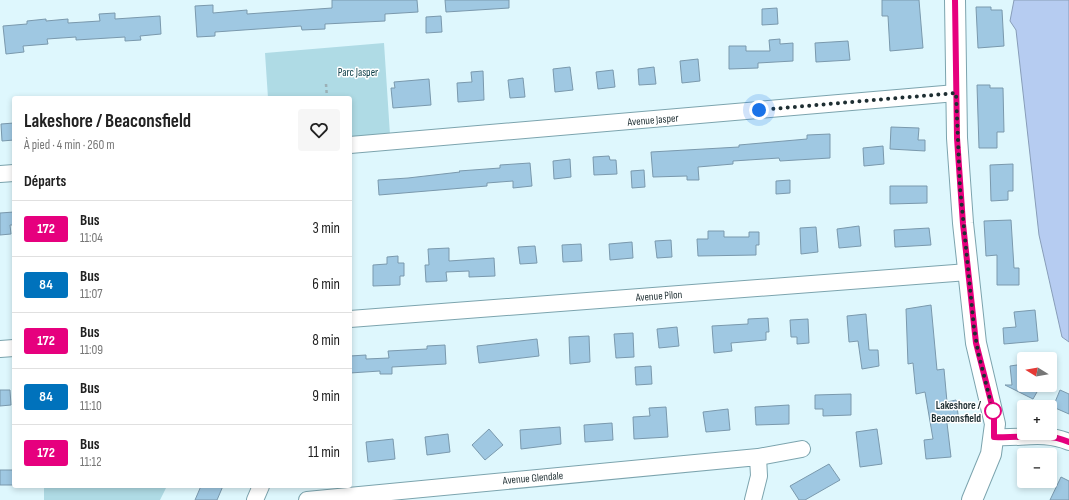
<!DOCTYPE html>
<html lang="fr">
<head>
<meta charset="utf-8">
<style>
  :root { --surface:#fff; --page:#f6f6f6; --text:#222; --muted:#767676; --line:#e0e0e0 }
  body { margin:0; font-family:"Sofia Sans Condensed",sans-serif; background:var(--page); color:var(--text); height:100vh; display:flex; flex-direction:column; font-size:15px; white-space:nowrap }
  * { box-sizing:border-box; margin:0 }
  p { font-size:13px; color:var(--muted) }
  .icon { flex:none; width:22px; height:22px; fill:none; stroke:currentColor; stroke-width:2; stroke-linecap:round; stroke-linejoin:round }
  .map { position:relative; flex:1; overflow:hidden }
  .sheet { position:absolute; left:12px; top:96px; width:340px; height:392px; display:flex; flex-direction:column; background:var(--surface); border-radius:4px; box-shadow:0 2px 6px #0003 }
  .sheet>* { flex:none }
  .badge { padding:0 8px; border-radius:3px; font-size:14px; line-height:26px }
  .needle { width:26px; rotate:281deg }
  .buttons { position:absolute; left:1017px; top:352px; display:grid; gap:8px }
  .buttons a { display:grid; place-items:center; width:40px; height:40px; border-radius:4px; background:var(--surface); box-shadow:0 2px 6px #0003; font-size:20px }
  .you { position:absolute; width:20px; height:20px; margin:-10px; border:3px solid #fff; border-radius:50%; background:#1a73e8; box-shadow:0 0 0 6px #1a73e833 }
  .map>.badge { position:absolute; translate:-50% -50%; box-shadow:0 0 0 2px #fff }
  h2 { padding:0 12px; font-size:15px; line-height:36px }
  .round { display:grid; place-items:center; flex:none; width:42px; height:42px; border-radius:4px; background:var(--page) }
  .summary { display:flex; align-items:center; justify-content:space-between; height:68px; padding:0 12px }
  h1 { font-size:19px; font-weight:700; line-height:30px }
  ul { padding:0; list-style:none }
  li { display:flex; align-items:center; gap:12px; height:56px; padding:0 12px; border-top:1px solid var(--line) }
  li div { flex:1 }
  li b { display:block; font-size:15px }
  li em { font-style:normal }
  li .badge { min-width:44px; font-weight:700; text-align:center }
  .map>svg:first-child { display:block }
</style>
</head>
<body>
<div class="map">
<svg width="1069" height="500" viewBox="0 0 1069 500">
  <rect width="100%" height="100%" fill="#def7fd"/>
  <path fill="#afdbe5" d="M384 43 390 135 350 138V98H268L265 53Z
    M44 486H167L160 500H44Z"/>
  <path fill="#b6ccf1" stroke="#889db8" d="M1014 0H1069V342L1062 337 1039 235 1016 30 1010 21Z"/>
  <path fill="#9fc8e2" stroke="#7a99ad" d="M332 0H417L418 12 385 14V21L325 24V29L302 30 301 26 215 32V36L197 37 195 6 213 5V13L247 10V14L332 8Z
    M445 0H509V8L446 12Z
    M882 0H919L923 48 890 51 888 16H882Z
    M976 7H991V10H1002L1004 46 978 48Z
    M777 8 778 24 762 25V9Z
    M115 13V19L160 16 161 34 140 36 141 40 125 41V37L76 40V37L47 39 48 44 23 46 24 52 6 54 3 26 27 24V21L46 19V21L68 19V23L100 21 99 14Z
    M441 16 442 32 426 33V17Z
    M780 39V44L793 43V61L758 63V68L729 69V46H746V51H770L769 40Z
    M848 41 850 60 816 62 815 43Z
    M698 59 700 81 682 83 680 61Z
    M570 67 573 90 555 92 553 69Z
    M654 67 656 84 639 85 638 69Z
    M613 70 615 87 598 89 596 72Z
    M483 71 484 100 458 102 457 83 472 82 471 72Z
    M523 78 525 97 510 98 508 80Z
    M429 79 431 105 393 108 391 88H395L394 82Z
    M977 85H990V88H1003L1004 132H997V148H979Z
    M14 123V140L2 141 1 124Z
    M891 127 919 128 918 140H925V151L890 149Z
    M830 134V158L780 161 779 158 733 161V164L698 167 699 180H687V176L653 177 651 152 739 147V145L807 139V135Z
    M883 146 884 164 864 166 863 148Z
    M609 156 610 160H616L617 174 594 175 593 157Z
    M570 159 571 177 554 179 553 161Z
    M530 163 532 186 513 188V181L487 183V186L379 195 378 180 408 178 460 172 459 171 500 168V165Z
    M1013 164V191H1008V200L991 201 990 165Z
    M644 170 645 187 632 188 631 171Z
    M790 180V193L776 194V181Z
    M890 186H927V203L890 204Z
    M14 212V225H10L11 234 0 235V213Z
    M1011 220 1014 268H1019V285H997V255L986 256 984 221Z
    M859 226 861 246 839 248 837 229Z
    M816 227 818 252 801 254 800 228Z
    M929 228 931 245 895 247 894 230Z
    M708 231H724V237H749V232H759V245H756V255L698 256 697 239H708Z
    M671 240 672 257 657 258 655 241Z
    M632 242 633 258 610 260 609 244Z
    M581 244 582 261 563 262 562 245Z
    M535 246 537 263 520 264 518 247Z
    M449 248V261L494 258 495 276 469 277V271L446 272 447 281 426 282 425 265H429L428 249Z
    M398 256V263H404V276H400V285L373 286V265L387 264V257Z
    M931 305 937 370 944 369 947 402 956 400 959 421 947 423 951 457 926 459 924 440 933 439 925 392 916 394 913 363 908 364 906 309Z
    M1035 310 1038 341 1004 344 1003 328 1016 327 1014 312Z
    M866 314 869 350H878L879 366 862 369 858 341 849 342 847 316Z
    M768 318 769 332H766V340L731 343 732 351 714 353 712 326 748 324V319Z
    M808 319 809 343 797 344V337H791L790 320Z
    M677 327 679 346 659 348 657 329Z
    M633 333 634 357 616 358 614 334Z
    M589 336 590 362 570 364 569 337Z
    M537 339 539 356 479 363 477 346Z
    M445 345 446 364 392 367V374H380V371L350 373V356L366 355V359L389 358 388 351 427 349V346Z
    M1024 364V385H1041L1033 399 1005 385H1012L1010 366Z
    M651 366 652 384 636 385 635 367Z
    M0 390H10L11 405 0 406Z
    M1060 390 1069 394V414L1053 407Z
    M851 394V415L823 416V409H815V395Z
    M789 405V424L756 425 755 407Z
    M666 407 668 437 634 439 633 417 650 416 649 408Z
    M728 409 730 430 706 432 703 412Z
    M612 423 613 440 585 442 584 425Z
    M560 427 561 444 521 449 520 430Z
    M489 429 503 445 485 460 472 445Z
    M877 429 882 464 860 467 856 432Z
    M448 434 450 452 427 455 425 437Z
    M393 439 395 459 368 462 366 442Z
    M829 464 840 480 805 500H799L790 486Z
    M0 470H14V485H0Z
    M1061 477 1069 481V500H1050Z
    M201 486H223L217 500H195Z"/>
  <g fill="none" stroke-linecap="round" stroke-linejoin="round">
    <g stroke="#7ca4ae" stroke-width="18">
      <path id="minor" d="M350 145 956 93
        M0 174 14 173
        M350 319 968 272
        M0 349 14 348
        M994 437C1021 439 1043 431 1069 442
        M758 457 802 449
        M255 500 261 486
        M307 500 758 457 759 476 753 500"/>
    </g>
    <g stroke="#7ca4ae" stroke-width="22">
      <path id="tertiary" d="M955 0 957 138 963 223 976 343 995 424 991 454 972 500"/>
    </g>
    <path stroke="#9bb0b6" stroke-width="2.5" stroke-dasharray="3 3" stroke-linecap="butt" d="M326 84 327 98"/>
    <use href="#minor" stroke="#fff" stroke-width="16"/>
    <use href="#tertiary" stroke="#fff" stroke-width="20"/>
  </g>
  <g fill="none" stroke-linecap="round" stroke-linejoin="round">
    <g stroke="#fff" stroke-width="9">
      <path id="line" d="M955 0 957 138 963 224 976 343 994 413V437C1021 439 1043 431 1069 442"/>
    </g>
    <use href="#line" stroke="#e6007e" stroke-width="6"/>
    <path stroke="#1e2e32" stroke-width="4" stroke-dasharray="0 7.2" d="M759 110 956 93 960 188 974 328 978 352 993 411"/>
  </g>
  <circle fill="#fff" stroke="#e6007e" stroke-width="2" cx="993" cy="411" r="8"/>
  <g text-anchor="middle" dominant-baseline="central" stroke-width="3" stroke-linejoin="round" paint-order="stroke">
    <g font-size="11" fill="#093b45" stroke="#fff">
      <text x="358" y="72">Parc Jasper</text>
    </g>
    <g font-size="11" fill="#1e2e32" stroke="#fff">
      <text transform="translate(653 120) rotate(-5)">Avenue Jasper</text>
      <text transform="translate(659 296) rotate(-4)">Avenue Pilon</text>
      <text transform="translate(533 478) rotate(-5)">Avenue Glendale</text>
    </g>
    <g font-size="11" font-weight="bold" fill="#1e2e32" stroke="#fff" text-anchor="end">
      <text x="981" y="405">Lakeshore /<tspan x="981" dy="13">Beaconsfield</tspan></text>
    </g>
  </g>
</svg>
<div class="buttons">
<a><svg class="needle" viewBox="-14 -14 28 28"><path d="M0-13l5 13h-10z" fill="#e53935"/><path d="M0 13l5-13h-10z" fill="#767676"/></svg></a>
<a>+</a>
<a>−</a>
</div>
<div class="you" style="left:759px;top:110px"></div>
<section class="sheet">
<div class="summary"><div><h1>Lakeshore / Beaconsfield</h1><p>À pied · 4 min · 260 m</p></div><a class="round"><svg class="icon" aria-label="heart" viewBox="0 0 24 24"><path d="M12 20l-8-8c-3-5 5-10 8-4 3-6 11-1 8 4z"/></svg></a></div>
<h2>Départs</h2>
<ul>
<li><span class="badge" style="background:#e6007e;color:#fff">172</span><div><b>Bus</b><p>11:04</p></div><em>3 min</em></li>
<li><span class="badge" style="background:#0072bc;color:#fff">84</span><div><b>Bus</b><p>11:07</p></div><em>6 min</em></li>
<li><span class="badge" style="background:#e6007e;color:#fff">172</span><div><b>Bus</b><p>11:09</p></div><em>8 min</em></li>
<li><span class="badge" style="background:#0072bc;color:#fff">84</span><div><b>Bus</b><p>11:10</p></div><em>9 min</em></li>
<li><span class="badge" style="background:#e6007e;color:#fff">172</span><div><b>Bus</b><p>11:12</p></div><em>11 min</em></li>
</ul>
</section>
</div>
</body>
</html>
